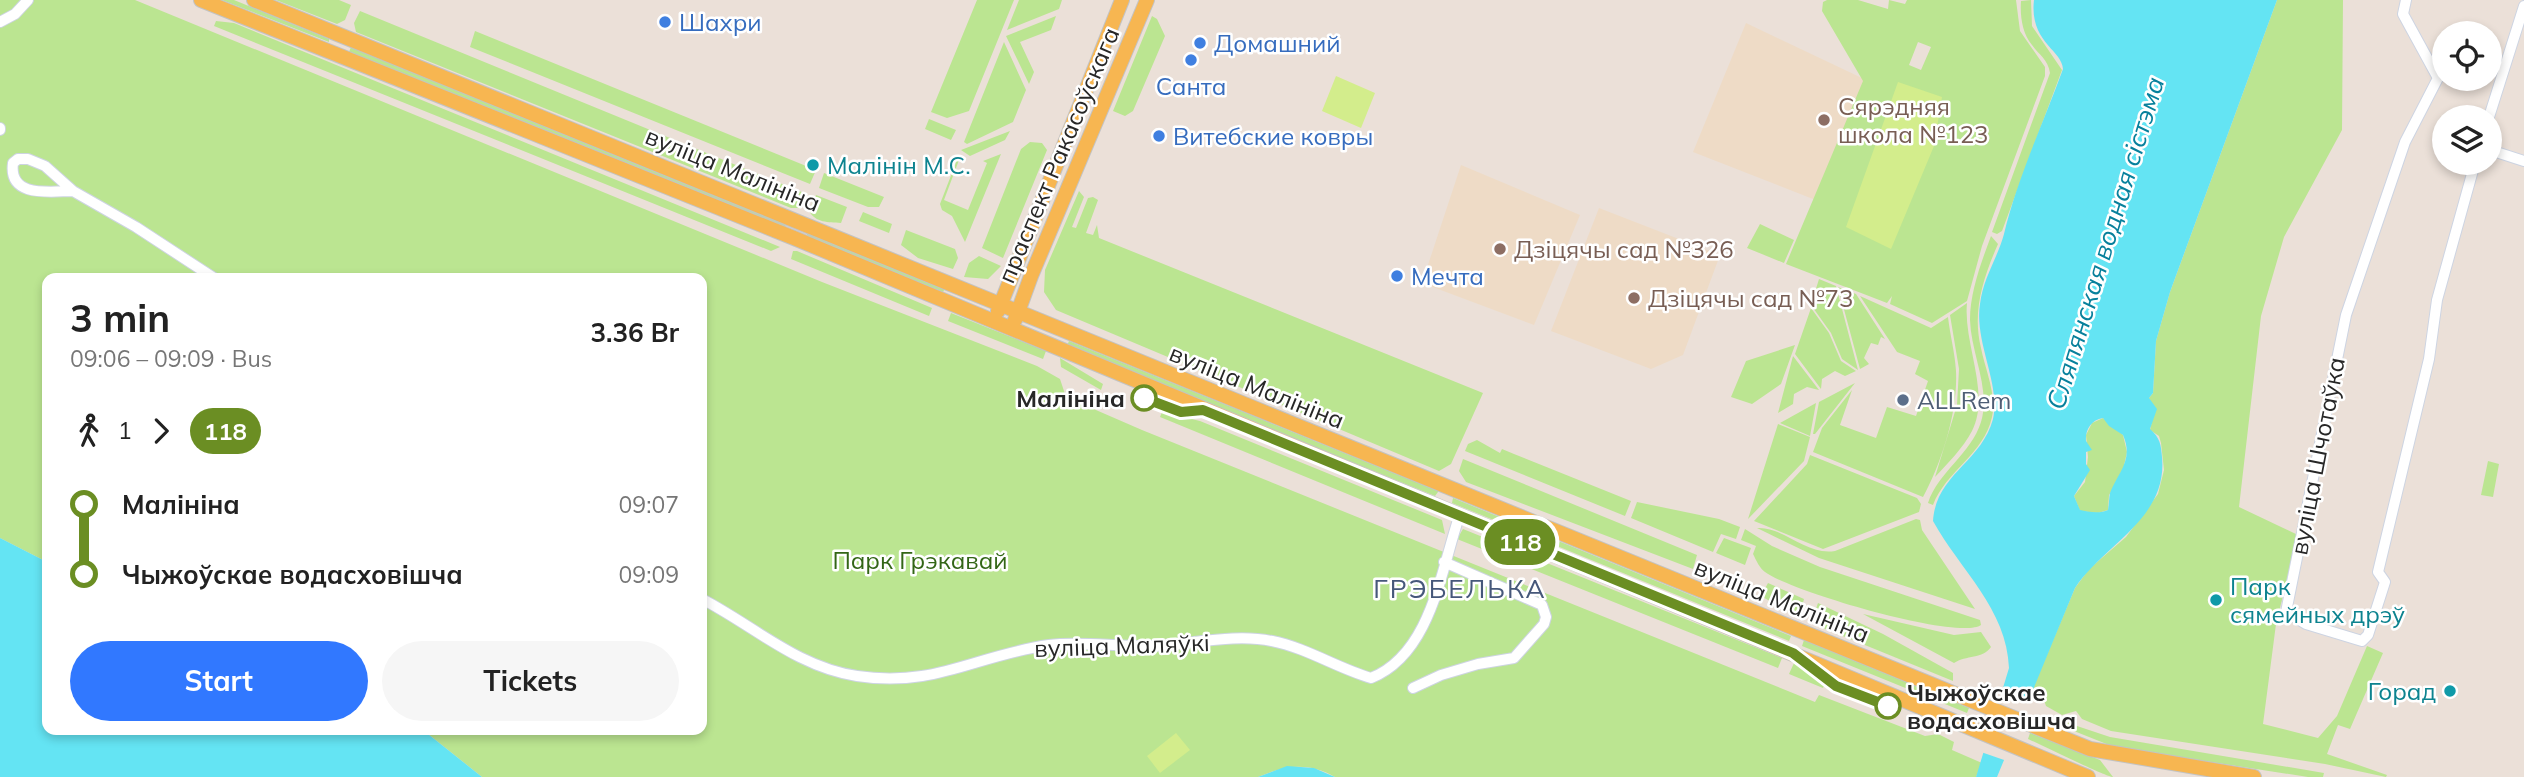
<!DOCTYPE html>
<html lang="en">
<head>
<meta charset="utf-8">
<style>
  :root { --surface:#fff; --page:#f6f6f6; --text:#222; --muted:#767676; --accent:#3178ff }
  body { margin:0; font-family:Mulish,sans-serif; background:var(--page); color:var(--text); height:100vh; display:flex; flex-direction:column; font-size:26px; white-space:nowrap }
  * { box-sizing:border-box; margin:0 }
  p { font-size:23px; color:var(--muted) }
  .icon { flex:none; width:38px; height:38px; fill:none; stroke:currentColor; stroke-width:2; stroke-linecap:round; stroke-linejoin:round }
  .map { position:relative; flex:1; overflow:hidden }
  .details { position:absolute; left:42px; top:273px; width:665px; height:462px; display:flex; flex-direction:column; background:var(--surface); border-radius:14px; box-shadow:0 4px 10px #0003 }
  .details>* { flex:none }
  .badge { padding:0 14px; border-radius:23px; font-size:24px; line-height:46px }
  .fabs { position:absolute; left:2432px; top:21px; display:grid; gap:14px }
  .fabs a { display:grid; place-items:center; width:70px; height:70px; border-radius:50%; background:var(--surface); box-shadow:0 4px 10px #0003; font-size:35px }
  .map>.badge { position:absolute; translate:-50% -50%; box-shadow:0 0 0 4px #fff }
  .legs { display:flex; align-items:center; gap:10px; height:77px; padding:0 28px; font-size:23px }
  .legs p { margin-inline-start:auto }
  .overview { display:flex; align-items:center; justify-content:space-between; height:119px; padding:0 28px }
  h1 { font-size:38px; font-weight:700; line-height:52px }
  .cta { display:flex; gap:14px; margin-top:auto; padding:14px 28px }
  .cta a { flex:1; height:80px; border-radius:42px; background:var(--accent); color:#fff; font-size:28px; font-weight:700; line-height:80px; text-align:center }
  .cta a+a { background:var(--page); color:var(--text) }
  ul { padding:0 28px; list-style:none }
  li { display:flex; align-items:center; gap:24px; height:70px; font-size:26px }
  li i { display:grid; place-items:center; width:10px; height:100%; margin:0 9px; background:currentColor }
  li i::after { content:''; width:18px; height:18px; margin:-9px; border:5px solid; border-radius:50%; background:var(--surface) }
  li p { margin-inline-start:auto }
  li:first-child i { background:linear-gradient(#0000 50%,currentColor 0) }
  li:last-child i { background:linear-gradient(currentColor 50%,#0000 0) }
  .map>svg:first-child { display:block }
</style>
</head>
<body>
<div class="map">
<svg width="2524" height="777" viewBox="0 0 2524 777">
  <rect width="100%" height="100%" fill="#ebe0d8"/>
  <path fill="#eedbc6" d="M1746 23 1864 79 1846 212 1693 152Z
    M1461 165 1580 215 1534 325 1422 283Z
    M1599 208 1720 255 1683 355 1651 369 1551 331Z"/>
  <path fill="#bbe591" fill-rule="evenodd" d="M0 0H135L822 282 1037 366 1060 379 1066 397 1142 430 1815 702 1819 695 1925 736 1938 734 1954 742 1952 750 1982 763 1976 777H1335C1308 762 1286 765 1258 777H482L423 730H702V278H47V562L0 538Z
    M222 0H234L329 39V42Z
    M276 0H339L351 5 345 20 337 24Z
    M977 0H1014L969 111 947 118 931 112Z
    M1019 0H1062L1059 9 1007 30Z
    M1827 0H1858L1888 9 1889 0 1905 4 1907 0H2016L2020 31 2045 67V76L1982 246 1967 301 1932 323 1890 304 1892 296 1887 303 1786 264 1863 81 1822 11 1823 2ZM1918 42 1931 47 1921 70 1909 65Z
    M2031 0 2032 26 2062 70 2002 231 1997 234 1992 232 2050 73C2048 59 2039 55 2032 45 2022 33 2020 16 2021 1Z
    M2277 0H2343L2342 130 2284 237 2261 316 2239 507 2298 535 2276 624 2263 724 2318 738 2337 716 2367 646 2383 653 2350 729 2338 725 2327 754 2387 775 2386 777 2325 764 2111 731 2082 719 2076 711 2062 715 2046 706 2042 694 2032 690 2075 588 2089 569 2126 537 2158 494 2164 470 2161 443 2159 436 2150 430 2153 417 2149 398 2153 393 2156 341 2170 292Z
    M360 11 804 193 798 208H791L356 32 354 23Z
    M1056 16 1051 30 1020 42 1034 72 1029 84 1006 36Z
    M1152 16 1157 19 1165 36 1133 111 1125 116 1113 111Z
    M216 21 234 23 780 247 771 251 214 26Z
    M475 31 816 170 810 184 470 47Z
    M1004 42 1026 90 1013 122 967 144 964 142Z
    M351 47 784 224 786 226 782 229 349 52Z
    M929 119 956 130 951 140 925 129Z
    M1010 131 1005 140 970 156 961 150Z
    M1030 142 1042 143 1047 150 1003 258 982 248 1021 149Z
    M1001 154 965 242 952 216 942 210 940 204 957 160H959L944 200 968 210 987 163 983 161Z
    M824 173 884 197 879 207H868L819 188Z
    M1079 191 1084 197 1072 227 1076 228 1088 198 1093 197 1098 200 1086 233 1093 235 1097 225 1099 238 1483 393 1451 464 1439 471 1056 310 1044 292 1045 270Z
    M816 195 847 207 841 223C828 222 816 223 809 211Z
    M863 212 892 224 889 233 859 221Z
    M1760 224 1794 240 1784 263 1747 248Z
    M906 230 955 249 958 258 953 269 918 258 901 245Z
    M807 233 946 286 943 292 807 238Z
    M1991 236 1998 244C1983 278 1972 312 1981 348 1985 369 1997 395 1992 417 1984 454 1946 471 1933 505L1928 503C1938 472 1971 454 1981 422 1991 389 1971 354 1970 320 1970 292 1981 263 1991 236Z
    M793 251H797L932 308 929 316 791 259Z
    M979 256 1001 266 988 279 964 277 969 263Z
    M1819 279 1836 286 1858 370 1842 359 1831 333 1811 305Z
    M1838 287 1856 294 1885 339 1881 337 1878 345 1871 343 1864 358 1869 364 1860 369Z
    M1860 296 1931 328 1948 317C1950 335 1955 353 1956 371 1958 411 1942 462 1923 497L1813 452 1822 428 1852 390 1840 425 1876 438 1887 407 1916 416 1928 381 1915 374 1920 361 1897 352Z
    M1967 303C1963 344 1991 393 1972 431 1963 448 1948 463 1935 477L1957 405 1959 369 1950 315Z
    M1811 308 1829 333 1841 361 1856 371 1845 376 1835 371 1822 379 1821 389 1795 354Z
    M951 313 1046 351 1043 359 948 321Z
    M1069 341 1438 491V492L1435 496 1067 346Z
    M1795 345 1781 384 1752 404 1731 397 1746 361Z
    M1793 356 1819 390 1807 387 1794 394 1793 404 1778 413Z
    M1060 358 1103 384 1101 390 1061 367Z
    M1855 383 1815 434H1813L1819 402Z
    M1816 403 1810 436 1780 423Z
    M1162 412 1200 421 1442 520 1445 534 1160 417Z
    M2103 418 2123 435 2127 452 2122 475 2109 495 2108 510 2098 513 2080 511 2074 496 2085 482 2088 457 2086 435 2092 423Z
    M1778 424 1810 437 1804 461 1748 519Z
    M1477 440 1500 453 1502 449 1514 454 1631 501 1625 516 1465 451 1468 444Z
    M1810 455 1917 498 1921 504 1919 512 1823 549 1754 521 1807 464Z
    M1463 459 1697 555 1693 569 1466 482 1459 471Z
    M2488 461 2499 464 2493 497 2481 495Z
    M1453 498 1791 636 1789 641 1452 503Z
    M1637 502 1719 519 1740 527 1736 539 1721 534 1713 552 1631 518Z
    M1916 519 1920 520 1922 530 1975 609 1819 558 1757 528C1783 526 1807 556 1835 551Z
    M1463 529 1782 658 1778 668 1457 539Z
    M1745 529 1772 546 1820 567 1980 620 1981 625C1958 641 1790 591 1765 572 1760 569 1756 560 1753 554L1756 546 1741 540Z
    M1724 538 1751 548 1745 565 1716 553Z
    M1768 583 1804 599 1799 618 1761 596Z
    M1818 603 1883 634 1953 673V681L1811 623Z
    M1863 614 1954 635 1981 632 1991 647C1983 659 1966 655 1954 663Z
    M1804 640 1969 708 1967 713 1802 646Z
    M1794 663 1826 682 1823 688 1789 674Z
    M2065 722 2110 737 2324 773 2323 777H2308L2114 747 2064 727Z
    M2030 733 2100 760 2113 777C2106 777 2042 745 2028 739Z"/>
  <path fill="#d3ed8c" d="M1336 76 1375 93 1361 128 1322 111Z
    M1898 82 1942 97 1934 146 1891 249 1846 227Z
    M1176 733 1190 750 1160 773 1147 756Z"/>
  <path fill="#64e4f3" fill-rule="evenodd" d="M2034 0H2277L2170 292 2156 341 2153 393 2149 398 2157 409 2150 429C2160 438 2161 444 2162 457 2168 519 2104 544 2075 588L1997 777H1976L2009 668C2007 609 1960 570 1933 521 1936 474 1981 463 1993 419 2001 384 1974 342 1980 304 1983 278 1998 257 2004 234 2016 182 2044 121 2063 69 2062 50 2029 42 2034 0ZM2103 418 2109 426 2123 435C2134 460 2118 472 2110 493 2109 498 2109 504 2108 510 2100 514 2088 512 2080 510L2074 496 2090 470 2086 464V452L2092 450 2086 441C2085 430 2091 420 2103 418Z
    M0 538 47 562V730H423L482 777H0Z
    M1287 766 1314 768 1335 777H1258Z"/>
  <path fill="#ebe0d8" d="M1998 689 2031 703 2007 761 1981 752Z"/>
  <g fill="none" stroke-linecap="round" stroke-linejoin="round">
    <g stroke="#cdd4e2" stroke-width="12">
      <path id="minor" d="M2406 0 2403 14 2438 78 2405 142 2346 315 2286 612 2306 624 2362 641 2368 635 2385 582 2378 572 2429 359 2437 300 2475 163
        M0 22 15 14 28 0
        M2489 117 2524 6
        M0 128V130
        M2490 150 2524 161
        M73 191C52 191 8 199 13 163L18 159H28L45 166 73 191 136 227 214 278
        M702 599C754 626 797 667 857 676 935 688 976 655 1049 645 1081 641 1117 647 1150 646 1189 645 1233 633 1272 641 1307 648 1337 668 1371 678 1431 654 1441 570 1459 517
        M1413 688 1441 675 1478 664 1514 658 1544 624 1546 617 1542 605 1444 562"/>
    </g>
    <g stroke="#c3c3c3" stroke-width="16">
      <path id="major" d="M201 0 794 238 2088 777
        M254 0 2090 749 2254 777
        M998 311 1122 0
        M1015 320 1031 276 1147 0"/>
    </g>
    <use href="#minor" stroke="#fff" stroke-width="10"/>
    <use href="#major" stroke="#f7b651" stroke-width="14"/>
  </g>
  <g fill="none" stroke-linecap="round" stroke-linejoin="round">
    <g stroke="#fff" stroke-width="16">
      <path id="line-1" d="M1144 398 1181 412 1203 410 1793 653 1836 686 1888 706"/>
    </g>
    <use href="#line-1" stroke="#6b8e23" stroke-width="10"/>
  </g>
  <g fill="#3f7fe0" stroke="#fff" stroke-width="2.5">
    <circle cx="665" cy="22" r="7"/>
    <circle cx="1200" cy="43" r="7"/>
    <circle cx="1191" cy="60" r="7"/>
    <circle cx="1159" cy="136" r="7"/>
    <circle cx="1397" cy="276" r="7"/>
  </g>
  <g fill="#8d6e63" stroke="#fff" stroke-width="2.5">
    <circle cx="1824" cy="120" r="7"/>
    <circle cx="1500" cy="249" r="7"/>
    <circle cx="1634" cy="298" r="7"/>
  </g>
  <g fill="#0f9aa8" stroke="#fff" stroke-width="2.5">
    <circle cx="813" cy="165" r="7"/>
    <circle cx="2216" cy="600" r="7"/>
    <circle cx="2450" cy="691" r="7"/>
  </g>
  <g fill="#fff" stroke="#6b8e23" stroke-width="3.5">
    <circle cx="1144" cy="398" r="12"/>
    <circle cx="1888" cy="706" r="12"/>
  </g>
  <circle fill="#5c6f8a" stroke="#fff" stroke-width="2.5" cx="1903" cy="400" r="7"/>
  <g text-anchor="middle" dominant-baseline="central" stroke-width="5" stroke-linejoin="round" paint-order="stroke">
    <g font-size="24" fill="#366cbe" stroke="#fff" text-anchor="start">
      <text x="679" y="22">Шахри</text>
      <text x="1214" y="43">Домашний</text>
      <text x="1191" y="86" text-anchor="middle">Санта</text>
      <text x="1173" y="136">Витебские ковры</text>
      <text x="1411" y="276">Мечта</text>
    </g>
    <g font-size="24" fill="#785e54" stroke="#fff" text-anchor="start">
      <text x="1838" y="106">Сярэдняя<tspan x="1838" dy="28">школа №123</tspan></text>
      <text x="1514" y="249">Дзіцячы сад №326</text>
      <text x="1648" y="298">Дзіцячы сад №73</text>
    </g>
    <g font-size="24" fill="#272727" stroke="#fff">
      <text transform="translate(1058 155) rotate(-67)">праспект Ракасоўскага</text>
      <text transform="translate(733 169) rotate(22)">вуліца Малініна</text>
      <text transform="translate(1257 386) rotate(22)">вуліца Малініна</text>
      <text transform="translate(2317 456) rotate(-79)">вуліца Шчотаўка</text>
      <text transform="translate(1782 600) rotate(22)">вуліца Малініна</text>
      <text transform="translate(1122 645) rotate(-2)">вуліца Маляўкі</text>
    </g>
    <g font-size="24" fill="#0d838f" stroke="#fff" text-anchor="start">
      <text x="827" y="165">Малінін М.С.</text>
      <text x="2230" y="586">Парк<tspan x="2230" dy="28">сямейных дрэў</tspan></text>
      <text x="2436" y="691" text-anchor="end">Горад</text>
    </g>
    <g font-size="24" font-weight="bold" fill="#272727" stroke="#fff" text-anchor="end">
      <text x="1125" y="398">Малініна</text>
      <text x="1907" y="692" text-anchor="start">Чыжоўскае<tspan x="1907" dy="28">водасховішча</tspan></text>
    </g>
    <g font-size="24" fill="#4e5e75" stroke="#fff" text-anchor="start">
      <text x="1917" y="400">ALLRem</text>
    </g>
    <g font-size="24" fill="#336616" stroke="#fff">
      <text x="920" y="560">Парк Грэкавай</text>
    </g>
    <g font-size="26" font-style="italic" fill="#07809c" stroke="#fff">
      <text transform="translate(2105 243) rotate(-73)">Сляпянская водная сістэма</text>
    </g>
    <g font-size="26" letter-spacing="2" fill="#46587a" stroke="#fff">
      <text x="1460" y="588">ГРЭБЕЛЬКА</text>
    </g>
  </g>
</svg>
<div class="fabs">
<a><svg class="icon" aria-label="locate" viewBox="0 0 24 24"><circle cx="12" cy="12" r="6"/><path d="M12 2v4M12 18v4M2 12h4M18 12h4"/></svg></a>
<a><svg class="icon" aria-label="layers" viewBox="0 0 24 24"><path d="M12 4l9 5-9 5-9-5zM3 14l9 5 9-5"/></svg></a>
</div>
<b class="badge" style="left:1520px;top:542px;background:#6b8e23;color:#fff">118</b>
<section class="details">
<div class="overview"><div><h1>3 min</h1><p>09:06 – 09:09 · Bus</p></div><b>3.36 Br</b></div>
<div class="legs"><svg class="icon" aria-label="walk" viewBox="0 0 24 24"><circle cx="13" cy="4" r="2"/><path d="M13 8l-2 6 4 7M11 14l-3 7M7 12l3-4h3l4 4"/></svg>1<svg class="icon" aria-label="forward" viewBox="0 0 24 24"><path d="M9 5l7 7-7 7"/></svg><b class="badge" style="background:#6b8e23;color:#fff">118</b></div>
<ul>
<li><i style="color:#6b8e23"></i><b>Малініна</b><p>09:07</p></li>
<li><i style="color:#6b8e23"></i><b>Чыжоўскае водасховішча</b><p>09:09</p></li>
</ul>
<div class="cta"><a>Start</a><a>Tickets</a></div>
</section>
</div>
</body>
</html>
